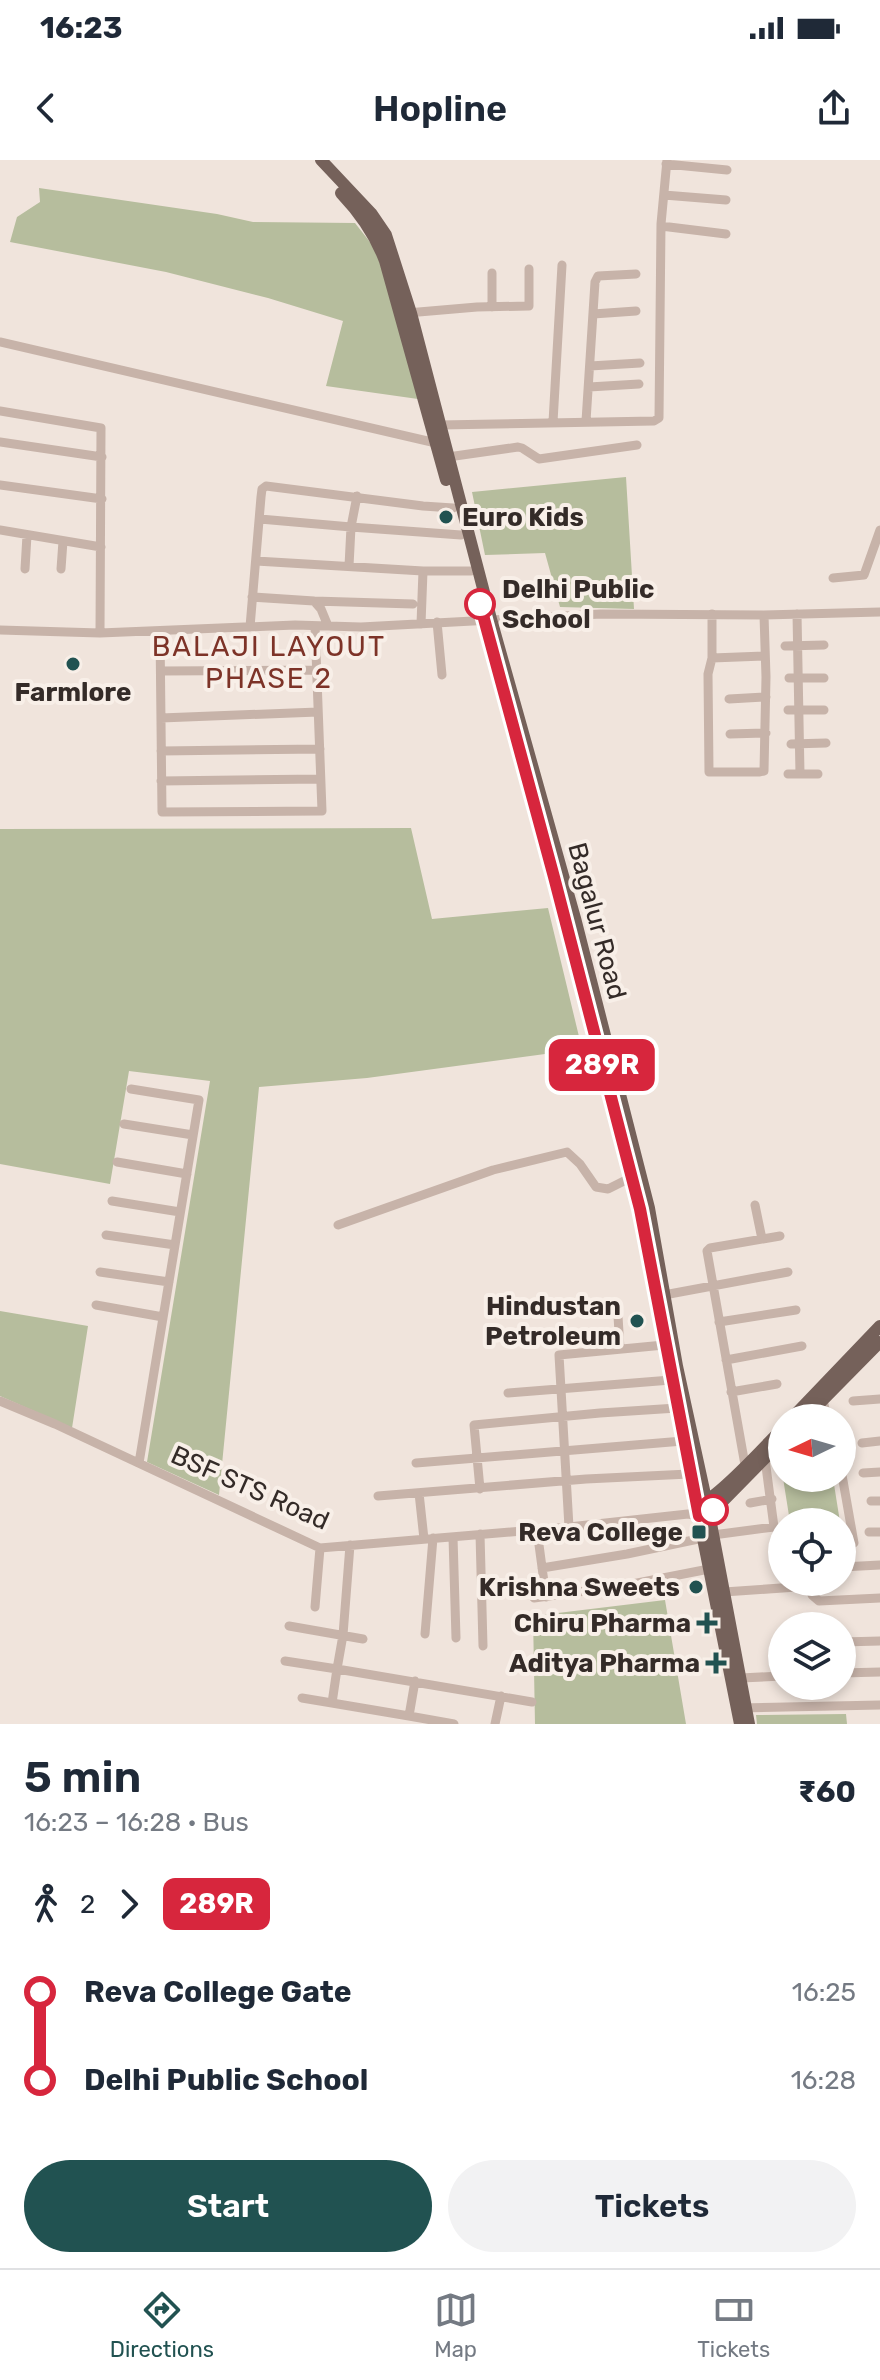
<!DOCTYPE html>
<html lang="en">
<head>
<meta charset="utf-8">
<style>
  :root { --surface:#fff; --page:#f2f2f3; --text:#1f2937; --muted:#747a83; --line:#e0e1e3; --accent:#215251 }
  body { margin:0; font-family:Rubik,sans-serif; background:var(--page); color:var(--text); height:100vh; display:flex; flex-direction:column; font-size:30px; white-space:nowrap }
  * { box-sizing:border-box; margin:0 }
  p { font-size:26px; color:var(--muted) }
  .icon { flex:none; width:44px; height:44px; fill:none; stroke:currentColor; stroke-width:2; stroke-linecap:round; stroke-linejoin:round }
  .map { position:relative; height:1564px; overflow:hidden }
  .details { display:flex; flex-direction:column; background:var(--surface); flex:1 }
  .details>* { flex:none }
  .badge { padding:0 16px; border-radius:12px; font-size:28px; line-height:52px }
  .needle { width:52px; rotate:265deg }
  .buttons { position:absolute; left:768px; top:1244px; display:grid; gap:16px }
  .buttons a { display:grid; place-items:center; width:88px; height:88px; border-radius:50%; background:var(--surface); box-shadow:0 4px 12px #0003; font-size:40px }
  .map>.badge { position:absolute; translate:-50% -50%; box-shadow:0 0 0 4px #fff }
  .legs { display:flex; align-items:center; gap:12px; height:88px; padding:0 24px; font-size:26px }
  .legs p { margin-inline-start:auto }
  .summary { display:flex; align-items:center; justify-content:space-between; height:136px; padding:0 24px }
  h1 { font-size:44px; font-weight:600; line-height:60px }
  .button { display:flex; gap:16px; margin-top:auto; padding:16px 24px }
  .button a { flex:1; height:92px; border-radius:48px; background:var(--accent); color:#fff; font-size:32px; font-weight:600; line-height:92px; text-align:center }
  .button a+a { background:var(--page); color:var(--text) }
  ul { padding:0 24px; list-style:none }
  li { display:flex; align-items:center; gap:28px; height:88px; font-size:30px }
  li i { display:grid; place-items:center; width:12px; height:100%; margin:0 10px; background:currentColor }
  li i::after { content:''; width:20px; height:20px; margin:-10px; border:6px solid; border-radius:50%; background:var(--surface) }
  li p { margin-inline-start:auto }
  li:first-child i { background:linear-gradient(#0000 50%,currentColor 0) }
  li:last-child i { background:linear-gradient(currentColor 50%,#0000 0) }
  .status { display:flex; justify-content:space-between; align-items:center; height:56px; padding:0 40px; background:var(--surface); direction:ltr }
  .status svg { height:22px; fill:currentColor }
  header { display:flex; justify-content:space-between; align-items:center; height:104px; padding:0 24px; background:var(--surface); font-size:36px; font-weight:600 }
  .dock { display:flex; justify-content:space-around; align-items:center; height:112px; border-top:2px solid var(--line); background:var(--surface); font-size:22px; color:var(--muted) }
  .dock a { display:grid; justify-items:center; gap:4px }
  .dock .on { color:var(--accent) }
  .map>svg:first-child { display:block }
</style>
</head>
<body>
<div class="status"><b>16:23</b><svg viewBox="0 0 49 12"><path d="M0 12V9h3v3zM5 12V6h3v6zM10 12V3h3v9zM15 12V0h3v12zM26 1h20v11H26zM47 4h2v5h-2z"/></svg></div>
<header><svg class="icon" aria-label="back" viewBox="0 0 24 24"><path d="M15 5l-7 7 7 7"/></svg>Hopline<svg class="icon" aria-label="share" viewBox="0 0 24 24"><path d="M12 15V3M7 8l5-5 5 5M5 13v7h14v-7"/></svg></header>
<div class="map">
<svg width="880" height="1564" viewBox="0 0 880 1564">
  <rect width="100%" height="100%" fill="#f0e4dc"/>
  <path fill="#b6bd9d" d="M39 28 217 54 253 62 355 63 377 91 418 239 326 226 343 161 268 138 166 112 10 82 17 57 40 42Z
    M626 317 634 449 560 447 545 393 485 395 472 332Z
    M411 668 432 759 548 748 582 889 367 918 259 927 219 1335 147 1302 210 921 129 911 110 1024 0 1004V669Z
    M0 1151 88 1166 72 1268 0 1236Z
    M783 1318H833L840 1362H790Z
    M665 1440 686 1564H535L533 1456Z
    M846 1554 847 1564H757L756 1555Z"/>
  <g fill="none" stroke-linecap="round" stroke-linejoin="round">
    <path stroke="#c7b3a9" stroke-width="9" d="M666 4 727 10
      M664 35 726 40
      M661 66 726 74
      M492 147V113
      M407 153 477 147 529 146V109
      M593 154 636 151
      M0 182 436 283 441 282
      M590 206 640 203
      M589 227 639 224
      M0 251 101 268 100 473
      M586 261 595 122 598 116 636 114
      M553 262 562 105
      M440 265 654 261 659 258 661 64 667 0
      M0 282 102 297
      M448 297 518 287 522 288 539 299 637 285
      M0 325 102 339
      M357 336 351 367 461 375
      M260 359 351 367 349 406
      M0 370 101 387
      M256 401 423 411 421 464
      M25 409 27 375
      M61 409 63 381
      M423 411H471
      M833 418 864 415 880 370
      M252 437 314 441 321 449 328 466
      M314 441 413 444
      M712 454V498L708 514 709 612H759L764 611 766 517 764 455
      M797 454 800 614
      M437 462 442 515
      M250 467 261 337 262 329 266 326 423 346 453 348
      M0 470 100 473 295 465 361 467 601 454 764 455 880 452
      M160 472 162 652 322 651 315 466
      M785 486 824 485
      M712 498 765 496
      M161 511 317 510
      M789 518H824
      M729 539 766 537
      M788 550H824
      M161 558 318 552
      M730 574 766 573
      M791 584 826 583
      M161 591 320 589
      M788 614H818
      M161 621 320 619
      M131 929 199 940 139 1303
      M124 964 193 975
      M117 1002 187 1014
      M112 1041 180 1052
      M755 1045 762 1079
      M338 1065 493 1010 567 992 580 1004 596 1027 608 1029 632 1017
      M106 1075 175 1085
      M100 1112 169 1122
      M664 1135 788 1112
      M96 1145 163 1157
      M618 1156 620 1189
      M719 1162 796 1150
      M726 1200 802 1186
      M731 1232 777 1224
      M508 1233 671 1220
      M823 1240 827 1258
      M0 1241 55 1264 320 1388 569 1367 688 1354 699 1356
      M853 1241 880 1239
      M862 1283 880 1281
      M416 1303 683 1281
      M745 1305 707 1091 710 1088 780 1076
      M863 1313 880 1312
      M842 1315 854 1383
      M480 1329 474 1265 600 1253 677 1248
      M419 1333 424 1379
      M378 1336 586 1319 689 1314
      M871 1341H880
      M750 1343 772 1339
      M569 1367 559 1195 664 1185
      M537 1370 546 1437
      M869 1372H880
      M480 1374 483 1486
      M713 1375 774 1367 765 1299
      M453 1377 456 1478
      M350 1385 343 1475 337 1509 532 1542
      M842 1407 880 1405
      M542 1408 627 1394 703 1378
      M724 1432 811 1426 812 1435 819 1441 880 1438
      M534 1438 622 1426 709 1409
      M315 1447 320 1388
      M289 1466 363 1479
      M425 1474 433 1378
      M842 1482 880 1481
      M285 1501 337 1509 332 1543 409 1556 415 1521
      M842 1513 880 1512
      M741 1518 782 1516
      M302 1538 332 1543
      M739 1548 880 1545
      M409 1556 454 1564
      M495 1564 501 1536"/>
    <path stroke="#75615a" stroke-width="12" d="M321 0 371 53 386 75 411 153 491 459 575 758 649 1048 677 1206 709 1353 749 1564
      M341 33C361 54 375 74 385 101L446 320
      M529 627 640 1049 677 1248 740 1564
      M792 1258 880 1166
      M805 1258 880 1182
      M703 1342C721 1335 766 1285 782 1269
      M706 1354 719 1345 782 1281"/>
  </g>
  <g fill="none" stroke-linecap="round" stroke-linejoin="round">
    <g stroke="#fff" stroke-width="18">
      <path id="line-1" d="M480 444 554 717 640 1049 699 1356 713 1350"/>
    </g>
    <use href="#line-1" stroke="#d7263d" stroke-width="12"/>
  </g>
  <g fill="#215251" stroke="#f8efe8" stroke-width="3">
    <circle cx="446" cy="357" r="8"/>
    <circle cx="73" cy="504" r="8"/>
    <circle cx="637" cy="1161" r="8"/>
    <rect x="691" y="1364" width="16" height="16" rx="4"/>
    <circle cx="696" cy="1427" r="8"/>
    <path d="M703 1451h8v8h8v8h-8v8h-8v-8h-8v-8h8z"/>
    <path d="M712 1491h8v8h8v8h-8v8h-8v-8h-8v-8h8z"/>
  </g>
  <g fill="#fff" stroke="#d7263d" stroke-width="4">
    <circle cx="480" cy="444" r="14"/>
    <circle cx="713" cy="1350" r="14"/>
  </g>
  <g text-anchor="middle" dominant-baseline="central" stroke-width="8" stroke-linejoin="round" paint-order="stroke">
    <g font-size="26" font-weight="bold" fill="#342b28" stroke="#f8efe8" text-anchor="end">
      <text x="462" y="357" text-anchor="start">Euro Kids</text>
      <text x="73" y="532" text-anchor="middle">Farmlore</text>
      <text x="621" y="1146">Hindustan<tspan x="621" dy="30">Petroleum</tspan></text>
      <text x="683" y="1372">Reva College</text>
      <text x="680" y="1427">Krishna Sweets</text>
      <text x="691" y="1463">Chiru Pharma</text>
      <text x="700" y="1503">Aditya Pharma</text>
    </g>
    <g font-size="26" font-weight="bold" fill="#342b28" stroke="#f8efe8" text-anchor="start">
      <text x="502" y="429">Delhi Public<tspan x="502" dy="30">School</tspan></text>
    </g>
    <g font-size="26" fill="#342b28" stroke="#f8efe8">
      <text transform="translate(597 761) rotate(75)">Bagalur Road</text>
      <text transform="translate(250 1328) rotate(24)">BSF STS Road</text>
    </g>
    <g font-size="28" letter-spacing="2" fill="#7d3328" stroke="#f8efe8">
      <text x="269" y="486">BALAJI LAYOUT<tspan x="269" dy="32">PHASE 2</tspan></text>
    </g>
  </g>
</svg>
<div class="buttons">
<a><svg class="needle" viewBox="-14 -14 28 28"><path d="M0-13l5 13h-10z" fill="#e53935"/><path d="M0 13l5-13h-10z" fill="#747a83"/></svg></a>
<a><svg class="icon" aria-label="locate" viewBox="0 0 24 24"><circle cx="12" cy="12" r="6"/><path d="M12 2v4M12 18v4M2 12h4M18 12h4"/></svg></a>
<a><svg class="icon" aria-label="layers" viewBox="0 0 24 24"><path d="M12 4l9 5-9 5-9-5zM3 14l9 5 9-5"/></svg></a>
</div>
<b class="badge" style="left:602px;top:905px;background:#d7263d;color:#fff">289R</b>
</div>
<section class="details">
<div class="summary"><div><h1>5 min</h1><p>16:23 – 16:28 · Bus</p></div><b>₹60</b></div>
<div class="legs"><svg class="icon" aria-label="walk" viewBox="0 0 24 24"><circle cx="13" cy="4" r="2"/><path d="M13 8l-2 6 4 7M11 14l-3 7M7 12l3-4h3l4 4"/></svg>2<svg class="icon" aria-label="forward" viewBox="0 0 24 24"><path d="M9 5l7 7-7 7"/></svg><b class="badge" style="background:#d7263d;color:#fff">289R</b></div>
<ul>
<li><i style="color:#d7263d"></i><b>Reva College Gate</b><p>16:25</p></li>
<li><i style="color:#d7263d"></i><b>Delhi Public School</b><p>16:28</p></li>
</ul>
<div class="button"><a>Start</a><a>Tickets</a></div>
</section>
<nav class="dock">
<a class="on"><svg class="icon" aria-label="directions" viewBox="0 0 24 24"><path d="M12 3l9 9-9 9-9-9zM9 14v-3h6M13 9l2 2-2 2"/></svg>Directions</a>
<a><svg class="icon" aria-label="map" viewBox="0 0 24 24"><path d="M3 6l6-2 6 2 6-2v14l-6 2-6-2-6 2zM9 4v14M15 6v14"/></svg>Map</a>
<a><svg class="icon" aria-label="tickets" viewBox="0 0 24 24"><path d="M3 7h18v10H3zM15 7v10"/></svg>Tickets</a>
</nav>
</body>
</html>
